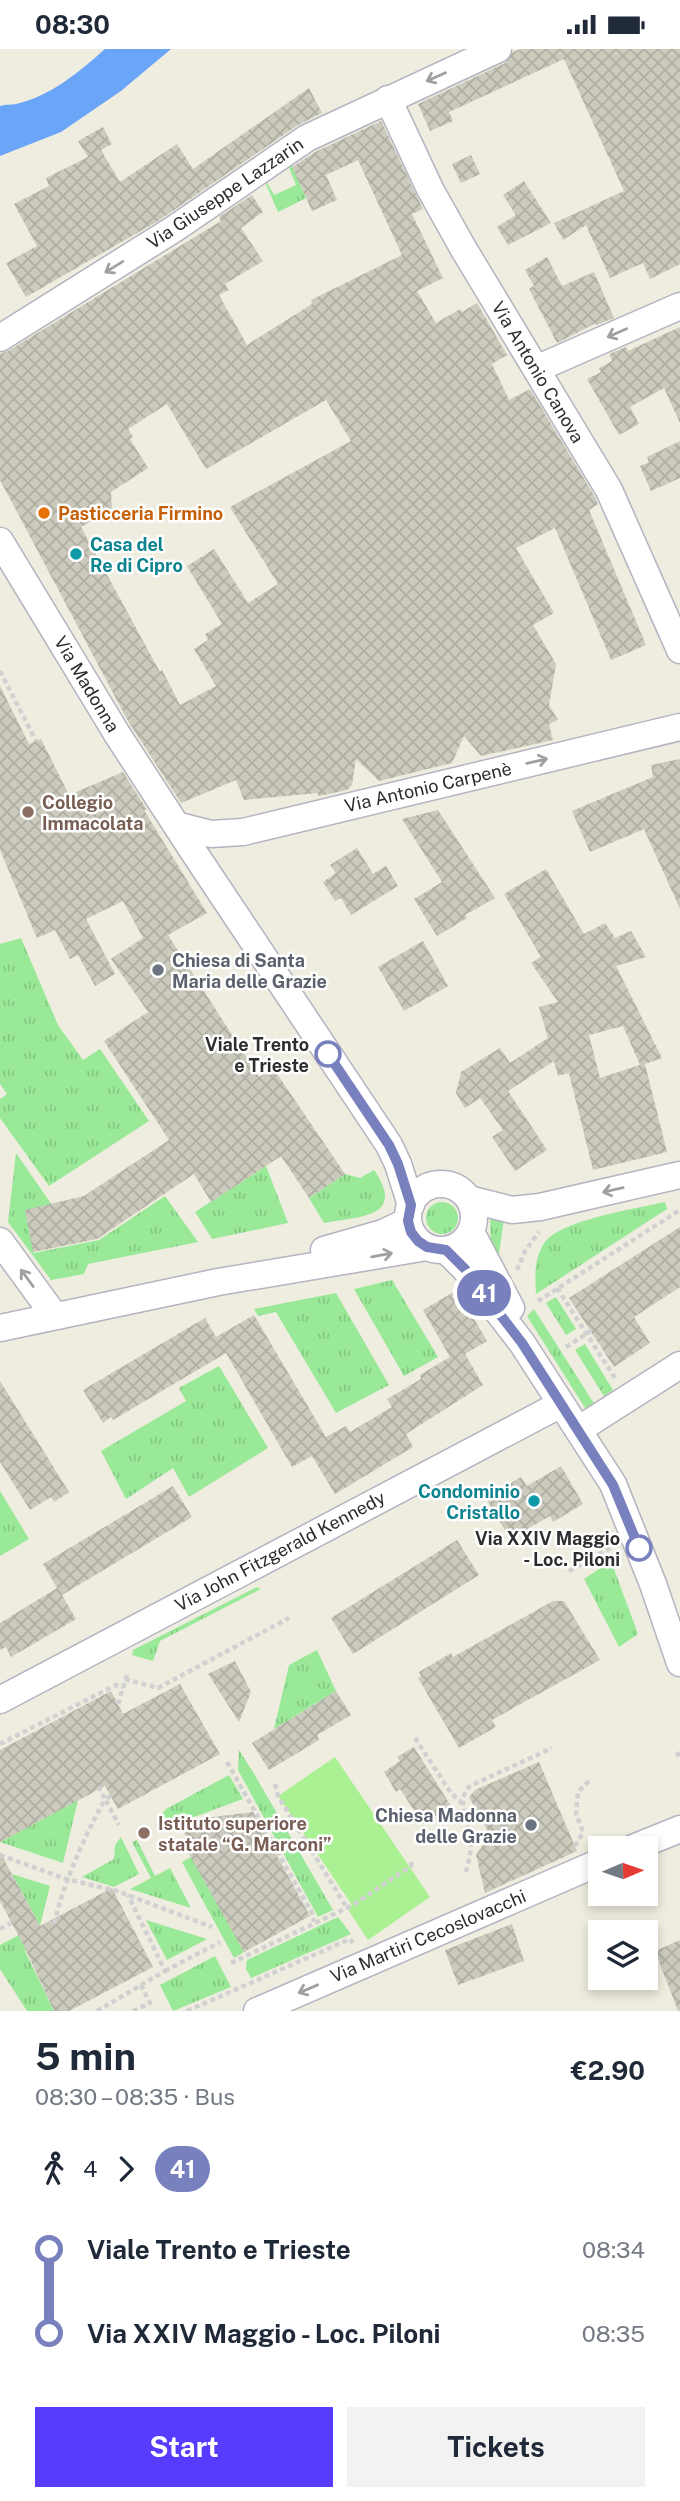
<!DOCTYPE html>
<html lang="en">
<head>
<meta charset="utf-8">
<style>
  :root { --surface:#fff; --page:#f2f2f3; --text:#1f2937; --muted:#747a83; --accent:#573cff }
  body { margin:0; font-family:"Public Sans",sans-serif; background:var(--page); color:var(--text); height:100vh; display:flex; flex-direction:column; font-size:26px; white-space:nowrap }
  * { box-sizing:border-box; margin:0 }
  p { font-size:23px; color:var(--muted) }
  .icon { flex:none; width:38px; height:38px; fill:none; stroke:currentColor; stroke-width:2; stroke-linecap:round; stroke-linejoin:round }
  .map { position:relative; height:1962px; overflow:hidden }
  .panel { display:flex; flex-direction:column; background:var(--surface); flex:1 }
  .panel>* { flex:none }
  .badge { padding:0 14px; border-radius:23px; font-size:24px; line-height:46px }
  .needle { width:46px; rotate:88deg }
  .controls { position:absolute; left:588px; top:1787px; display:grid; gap:14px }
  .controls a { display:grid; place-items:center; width:70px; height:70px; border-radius:0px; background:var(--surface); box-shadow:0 4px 10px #0003; font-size:35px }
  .map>.badge { position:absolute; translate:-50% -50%; box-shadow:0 0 0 4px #fff }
  .legs { display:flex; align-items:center; gap:10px; height:77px; padding:0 35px; font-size:23px }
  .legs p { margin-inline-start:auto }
  .summary { display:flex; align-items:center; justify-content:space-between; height:119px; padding:0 35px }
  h1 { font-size:38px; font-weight:700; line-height:52px }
  .primary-button { display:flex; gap:14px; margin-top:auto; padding:14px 35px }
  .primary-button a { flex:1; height:80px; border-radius:0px; background:var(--accent); color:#fff; font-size:28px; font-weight:700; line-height:80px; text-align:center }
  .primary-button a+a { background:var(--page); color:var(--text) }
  ul { padding:0 35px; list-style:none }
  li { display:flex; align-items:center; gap:24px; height:84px; font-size:26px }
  li i { display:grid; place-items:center; width:10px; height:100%; margin:0 9px; background:currentColor }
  li i::after { content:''; width:18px; height:18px; margin:-9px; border:5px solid; border-radius:50%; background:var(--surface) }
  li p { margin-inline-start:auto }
  li:first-child i { background:linear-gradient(#0000 50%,currentColor 0) }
  li:last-child i { background:linear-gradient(currentColor 50%,#0000 0) }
  .status { display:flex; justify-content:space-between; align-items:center; height:49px; padding:0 35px; background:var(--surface); direction:ltr }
  .status svg { height:19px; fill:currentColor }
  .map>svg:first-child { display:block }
</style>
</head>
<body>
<div class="status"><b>08:30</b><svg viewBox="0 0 49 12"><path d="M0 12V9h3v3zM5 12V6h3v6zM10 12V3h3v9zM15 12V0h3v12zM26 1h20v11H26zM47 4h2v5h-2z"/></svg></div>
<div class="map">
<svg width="680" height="1962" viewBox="0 0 680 1962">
  <defs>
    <pattern id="grass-tufts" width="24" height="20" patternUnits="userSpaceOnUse" patternTransform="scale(1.75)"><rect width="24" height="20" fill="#99e998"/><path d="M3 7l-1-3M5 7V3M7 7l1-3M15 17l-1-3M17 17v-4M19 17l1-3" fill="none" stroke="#84c883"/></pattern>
    <pattern id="building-cross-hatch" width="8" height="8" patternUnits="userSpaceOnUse" patternTransform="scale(1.75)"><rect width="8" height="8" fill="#cbcabd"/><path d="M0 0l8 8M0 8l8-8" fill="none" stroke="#afaea3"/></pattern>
  </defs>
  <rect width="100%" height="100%" fill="#efeddf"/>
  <path fill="url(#grass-tufts)" d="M289 110 306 149 278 163 265 133 266 132 274 146 296 136 286 111Z
    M21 889 58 976 83 1011 100 1000 149 1072 49 1137 0 1069V1050L7 1045 0 1035V895Z
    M16 1104 52 1156 25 1161 34 1204 99 1191 165 1147 198 1193 88 1215 84 1225 51 1231 8 1173Z
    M266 1117 288 1174 212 1190 195 1163Z
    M374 1121C407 1169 359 1167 324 1174L309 1149 345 1125 360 1129Z
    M426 1169a16 16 0 1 1 32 0a16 16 0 1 1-32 0Z
    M665 1153 667 1160 536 1245C535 1228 534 1211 543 1196 557 1171 636 1160 665 1153Z
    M490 1165 504 1169 498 1212 491 1199Z
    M392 1231 438 1308 404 1327 354 1240Z
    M336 1244 389 1336 336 1364 276 1263 258 1267 254 1260Z
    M556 1248 576 1280 566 1286 546 1254Z
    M534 1260 595 1356 587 1362 527 1267Z
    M585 1295 613 1341 604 1347 575 1301Z
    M219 1317 268 1399 189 1448 173 1419 126 1450 101 1402 186 1352 179 1339Z
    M0 1442 29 1490 0 1507Z
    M611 1512 638 1585 619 1598 584 1530Z
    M257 1538 261 1540 160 1592 153 1612 132 1606 133 1601Z
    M317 1601 336 1642 274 1680 289 1616Z
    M239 1701 253 1723 333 1861 318 1868 238 1721Z
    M229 1726 243 1750 183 1772 169 1781 160 1767 166 1760Z
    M78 1751 63 1814 0 1793Z
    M121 1788 139 1825 114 1838 82 1828 114 1810 115 1796Z
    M137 1791 155 1827 170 1819 191 1859 130 1840 151 1829 132 1793Z
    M191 1808 244 1903 234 1909 182 1813Z
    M12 1825 50 1837 40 1877Z
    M338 1868 351 1885 251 1929 246 1920 247 1911Z
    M146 1871 207 1890 167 1911Z
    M32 1879 39 1894 25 1902 54 1962H27L0 1920V1896Z
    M215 1907 231 1938 173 1962 160 1936Z"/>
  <path fill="#aaf193" d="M335 1708 430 1848 368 1891 347 1859 352 1856 278 1747Z"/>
  <path fill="#6ba5f8" d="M105 0H171L121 42 61 83 0 107V57C6 55 11 56 16 55 51 47 79 23 105 0Z"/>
  <path fill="url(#building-cross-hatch)" fill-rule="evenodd" d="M520 0H680V215L650 230 643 214 610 229 586 176 563 191 554 174 624 142 564 10 449 63 453 72 430 82 418 55 505 14 513 3Z
    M309 39 322 64 298 76 158 172 26 248 6 214 37 197 14 155 49 137 46 129 88 108 78 92 103 78 112 95 101 101 120 133 177 95 193 120Z
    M381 72 423 160 412 165 443 229 417 242 436 274 460 260 462 263 477 254 507 306 492 315 509 351 530 340 595 448 598 455 589 461 646 596 611 611 555 479 516 499 554 564 533 576 556 615 549 656 558 671 549 675 553 691 481 707 464 687 452 714 379 732 356 710 352 736 347 741 319 747 317 744 244 751 236 731 181 754 128 672 0 431V305L8 302 221 172 219 168 252 146 263 163 241 179 263 212 225 235 229 241 219 246 247 296 312 255 311 251 402 206 358 111 326 126 337 151 312 162 292 118 315 103ZM326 351 351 392 230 458 278 535 248 554 214 500 187 517 222 575 205 585 208 591 194 600 216 637 180 656 162 621 160 623 81 478 112 459 111 443 148 419 130 390 133 388 128 380 167 355 206 420Z
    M471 106 480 125 461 134 452 115Z
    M524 132 551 174 508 196 497 178 516 166 503 146Z
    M547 208 562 237 594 223 614 269 596 276V274L557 294 529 240 534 237 525 221Z
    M680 278V374L664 339 630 358 639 375 619 386 587 330 601 323 599 319 612 312 609 305 626 298 628 302Z
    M680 392V429L651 442 640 417 649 413 647 408Z
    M0 637 29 695 41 690 69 746 123 723 147 761H144L207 864 168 886 259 1028 273 1019 345 1125 309 1149 281 1107 211 1153 194 1125 97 1190 33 1203 25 1161 84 1147 169 1091 104 992 148 963 111 910 143 889 123 852 86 870 115 925 95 937 78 906 70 910 55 881 37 889 0 801Z
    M680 710V860L644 780 590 803 572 762 653 728 651 716Z
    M438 761 495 849 465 866 467 869 437 887 414 850 442 833 402 770Z
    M357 799 373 825 386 817 398 837 351 866 341 849 335 852 323 833 336 824 330 816Z
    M546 820 584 885 605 874 615 889 631 882 646 908 616 917 662 1009 645 1015 667 1103 593 1121 569 1024 558 1027 554 1012 508 1042 547 1101 515 1122 492 1088 503 1081 480 1049 465 1059 456 1044 461 1023 500 999 510 1014 548 989 539 958 558 953 531 914 541 908 504 845ZM623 977 640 1016 600 1029 589 986Z
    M423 892 448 937 404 962 378 918Z
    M680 1178V1238L634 1268 650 1294 614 1318 569 1249Z
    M457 1241 487 1292 465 1305 483 1336 406 1385 413 1398 335 1445 312 1407 292 1418 226 1304 113 1371 111 1368 103 1374 83 1341 205 1269 216 1288 254 1266 326 1388 346 1377 350 1383 392 1358 387 1350 421 1330 420 1326 450 1308 423 1261Z
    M0 1332 69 1443 54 1453 51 1448 30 1461 0 1413Z
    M561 1417 583 1455 553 1473 550 1467 510 1490 486 1449 521 1428 527 1437Z
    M173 1437 192 1468 62 1546 76 1570 11 1608 6 1598 0 1601V1574L57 1539 43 1515Z
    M457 1491 479 1526 353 1605 331 1569Z
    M553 1552H564L600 1611 492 1671 496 1678 459 1699 418 1629 421 1627 419 1623 451 1604 453 1608Z
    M235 1612 251 1643 239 1673 208 1625Z
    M180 1635 220 1705 118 1760 105 1737 0 1793V1701L111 1642 123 1665Z
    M336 1642 351 1666 317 1686 319 1691 269 1721 252 1694Z
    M414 1698 451 1757 423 1775 400 1740 396 1743 384 1723 400 1712 397 1708Z
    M539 1713 577 1802 485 1844 476 1806 490 1786 469 1748 475 1741Z
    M253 1763 310 1867 244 1903 185 1798 189 1793 180 1776 198 1770Z
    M0 1803 40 1877 112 1839 153 1918 69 1962H54L26 1901 0 1852Z
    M512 1875 524 1912 458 1936 445 1901Z
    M680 1891V1962H678L655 1902Z"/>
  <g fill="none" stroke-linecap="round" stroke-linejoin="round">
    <g stroke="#b4b3c1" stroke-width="29">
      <path id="minor" d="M388 50 430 140 463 199 609 441 680 601
        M0 289 174 180 307 89 498 0
        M536 320 680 257
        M0 492 117 685 193 802 389 1096 398 1115 411 1156
        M176 776 211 785 243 783 680 678
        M408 1168a33 33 0 1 1 66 0a33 33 0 1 1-66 0Z
        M469 1150 512 1161 540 1158 680 1126
        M471 1183 511 1259
        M0 1192 54 1266
        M324 1201 383 1184 408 1172
        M446 1201 465 1220 522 1294 613 1435 653 1535 680 1614
        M0 1279 218 1233 427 1198
        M578 1381 680 1316
        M0 1651 561 1355
        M633 1799 680 1780
        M257 1962 600 1813"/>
    </g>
    <path stroke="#d1d1d1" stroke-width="4.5" stroke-dasharray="5 3.5" stroke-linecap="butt" d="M0 622 36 692
      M517 1221 525 1202 539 1183
      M557 1239 615 1329
      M538 1252 680 1161
      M566 1298 591 1282
      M569 1522 612 1498
      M125 1630 158 1639 289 1569
      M118 1655 127 1626
      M415 1689 451 1744 462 1754
      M0 1695 116 1636 123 1638
      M677 1703 680 1709
      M227 1713 313 1866 314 1873
      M275 1735 278 1747 347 1859
      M111 1747 105 1750 119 1776
      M575 1797 583 1783 576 1765 578 1743 591 1730
      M0 1806 66 1830 117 1842 212 1878
      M466 1823C468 1814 471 1804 471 1795 470 1775 454 1754 470 1737L552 1699
      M54 1875C65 1830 83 1791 105 1750L98 1737
      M0 1880 11 1874
      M231 1914 353 1856 411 1817 412 1810
      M165 1922 220 1893
      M97 1962 165 1922 128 1846
      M133 1962 150 1954 141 1936
      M187 1962 350 1890 353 1894"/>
    <use href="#minor" stroke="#fff" stroke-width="26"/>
  </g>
  <defs><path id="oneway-shaft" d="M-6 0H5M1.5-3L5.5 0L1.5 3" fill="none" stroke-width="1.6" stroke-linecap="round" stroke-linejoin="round" transform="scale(1.75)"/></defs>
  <g stroke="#a0a0a0">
    <use href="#oneway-shaft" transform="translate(436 28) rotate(156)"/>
    <use href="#oneway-shaft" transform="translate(114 218) rotate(148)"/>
    <use href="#oneway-shaft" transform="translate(617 284) rotate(156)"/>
    <use href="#oneway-shaft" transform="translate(537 712) rotate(-13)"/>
    <use href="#oneway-shaft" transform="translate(613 1141) rotate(167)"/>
    <use href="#oneway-shaft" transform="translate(382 1206) rotate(-10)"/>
    <use href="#oneway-shaft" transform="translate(27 1229) rotate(-126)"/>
    <use href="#oneway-shaft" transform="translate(308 1940) rotate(157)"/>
  </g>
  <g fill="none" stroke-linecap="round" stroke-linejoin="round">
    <g stroke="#fff" stroke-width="16">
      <path id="line-1" d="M328 1005 389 1096 398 1115 411 1156 408 1172 411 1183 418 1192 427 1198 446 1201 465 1220 522 1294 613 1436 639 1499"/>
    </g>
    <use href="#line-1" stroke="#7880be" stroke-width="10"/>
  </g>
  <circle fill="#e8710a" stroke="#fff" stroke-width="2.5" cx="44" cy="464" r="7"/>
  <g fill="#0f9aa8" stroke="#fff" stroke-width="2.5">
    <circle cx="76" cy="505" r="7"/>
    <circle cx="534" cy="1452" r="7"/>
  </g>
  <g fill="#8d6e63" stroke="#fff" stroke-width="2.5">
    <circle cx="28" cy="763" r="7"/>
    <circle cx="144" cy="1784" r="7"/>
  </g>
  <g fill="#6b7280" stroke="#fff" stroke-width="2.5">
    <circle cx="158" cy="921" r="7"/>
    <circle cx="531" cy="1776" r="7"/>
  </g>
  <g fill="#fff" stroke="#7880be" stroke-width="3.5">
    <circle cx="328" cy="1005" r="12"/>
    <circle cx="639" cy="1499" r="12"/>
  </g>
  <g text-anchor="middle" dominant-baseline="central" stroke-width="5" stroke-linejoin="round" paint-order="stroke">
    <g font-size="18" fill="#2d2d2d" stroke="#fff">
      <text transform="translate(225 144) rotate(-34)">Via Giuseppe Lazzarin</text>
      <text transform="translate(538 323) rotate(59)">Via Antonio Canova</text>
      <text transform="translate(87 635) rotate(59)">Via Madonna</text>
      <text transform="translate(428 738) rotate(-13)">Via Antonio Carpenè</text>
      <text transform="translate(280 1502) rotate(-28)">Via John Fitzgerald Kennedy</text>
      <text transform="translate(428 1887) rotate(-23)">Via Martiri Cecoslovacchi</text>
    </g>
    <g font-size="18" font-weight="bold" fill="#c56008" stroke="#fff" text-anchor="start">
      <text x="58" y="464">Pasticceria Firmino</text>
    </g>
    <g font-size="18" font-weight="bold" fill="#0d838f" stroke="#fff" text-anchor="start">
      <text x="90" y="495">Casa del<tspan x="90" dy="21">Re di Cipro</tspan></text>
      <text x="520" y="1442" text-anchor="end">Condominio<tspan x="520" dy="21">Cristallo</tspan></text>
    </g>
    <g font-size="18" font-weight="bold" fill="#785e54" stroke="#fff" text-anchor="start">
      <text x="42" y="753">Collegio<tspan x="42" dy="21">Immacolata</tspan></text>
      <text x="158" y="1774">Istituto superiore<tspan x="158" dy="21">statale “G. Marconi”</tspan></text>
    </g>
    <g font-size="18" font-weight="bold" fill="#5b616d" stroke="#fff" text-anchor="start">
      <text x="172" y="911">Chiesa di Santa<tspan x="172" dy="21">Maria delle Grazie</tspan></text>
      <text x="517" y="1766" text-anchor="end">Chiesa Madonna<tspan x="517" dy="21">delle Grazie</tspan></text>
    </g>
    <g font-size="18" font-weight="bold" fill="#2d2d2d" stroke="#fff" text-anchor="end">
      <text x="309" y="995">Viale Trento<tspan x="309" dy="21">e Trieste</tspan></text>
      <text x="620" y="1489">Via XXIV Maggio<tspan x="620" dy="21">- Loc. Piloni</tspan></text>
    </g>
  </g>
</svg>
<div class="controls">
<a><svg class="needle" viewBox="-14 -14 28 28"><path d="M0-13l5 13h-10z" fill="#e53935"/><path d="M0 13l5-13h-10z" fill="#747a83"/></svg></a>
<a><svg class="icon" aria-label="layers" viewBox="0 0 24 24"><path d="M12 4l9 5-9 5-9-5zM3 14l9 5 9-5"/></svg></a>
</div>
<b class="badge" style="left:484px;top:1244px;background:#7880be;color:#fff">41</b>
</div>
<section class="panel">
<div class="summary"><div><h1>5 min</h1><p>08:30 – 08:35 · Bus</p></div><b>€2.90</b></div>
<div class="legs"><svg class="icon" aria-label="walk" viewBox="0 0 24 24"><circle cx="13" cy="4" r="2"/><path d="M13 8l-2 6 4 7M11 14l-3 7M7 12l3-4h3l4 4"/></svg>4<svg class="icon" aria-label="forward" viewBox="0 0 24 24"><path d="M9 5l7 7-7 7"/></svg><b class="badge" style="background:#7880be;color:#fff">41</b></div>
<ul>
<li><i style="color:#7880be"></i><b>Viale Trento e Trieste</b><p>08:34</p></li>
<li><i style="color:#7880be"></i><b>Via XXIV Maggio - Loc. Piloni</b><p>08:35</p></li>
</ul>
<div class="primary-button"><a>Start</a><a>Tickets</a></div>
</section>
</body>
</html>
